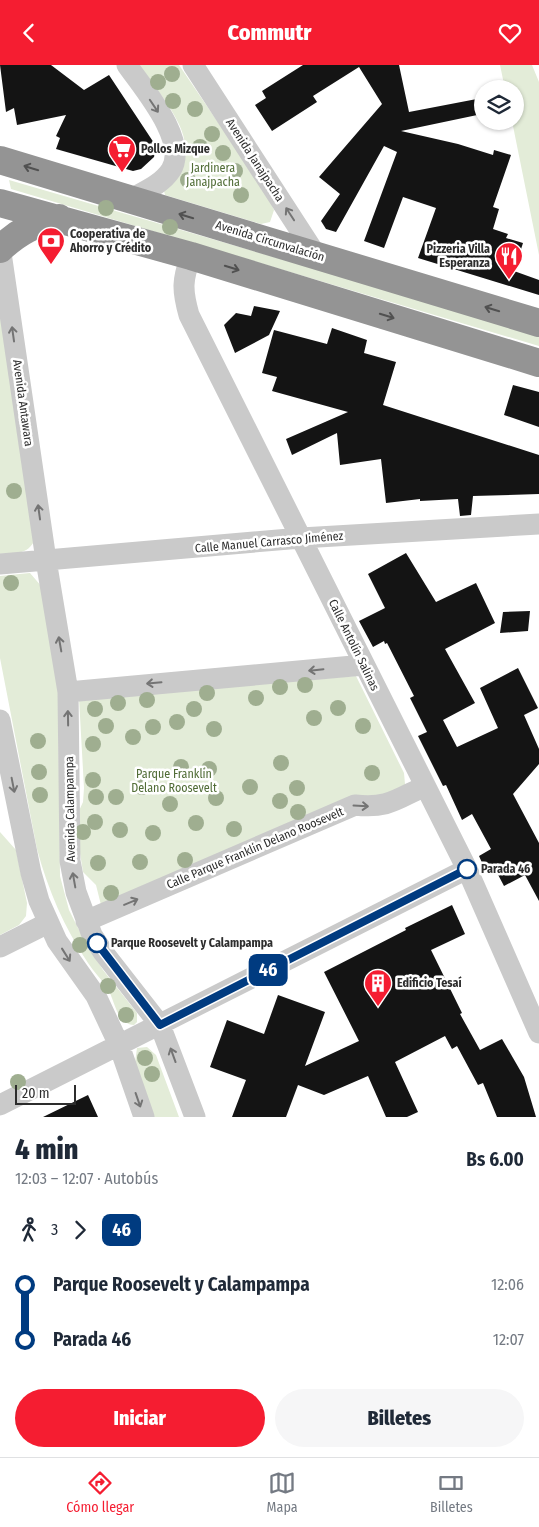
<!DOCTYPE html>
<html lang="es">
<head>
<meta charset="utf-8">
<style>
  :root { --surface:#fff; --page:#f6f6f7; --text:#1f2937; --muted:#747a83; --line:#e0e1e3; --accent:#f51d31 }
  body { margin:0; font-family:"Fira Sans Condensed",sans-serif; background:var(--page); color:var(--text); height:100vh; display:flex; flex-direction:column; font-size:19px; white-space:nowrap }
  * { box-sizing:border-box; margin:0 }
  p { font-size:16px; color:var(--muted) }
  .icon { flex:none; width:28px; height:28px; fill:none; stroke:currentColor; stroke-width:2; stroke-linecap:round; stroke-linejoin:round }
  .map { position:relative; height:1052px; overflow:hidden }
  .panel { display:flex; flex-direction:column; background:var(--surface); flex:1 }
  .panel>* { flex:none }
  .badge { padding:0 10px; border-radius:8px; font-size:18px; line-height:32px }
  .fabs { position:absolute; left:474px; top:15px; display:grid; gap:10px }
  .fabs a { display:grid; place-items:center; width:50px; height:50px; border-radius:50%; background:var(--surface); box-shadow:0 1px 4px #0004; font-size:25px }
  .scale { position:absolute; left:15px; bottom:12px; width:61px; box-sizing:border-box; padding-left:5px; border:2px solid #2d2d2d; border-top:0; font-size:14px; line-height:18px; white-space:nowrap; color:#2d2d2d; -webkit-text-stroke:4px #fff; paint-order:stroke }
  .map>.badge { position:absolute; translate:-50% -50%; box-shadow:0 0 0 2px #fff }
  .legs { display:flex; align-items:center; gap:8px; height:55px; padding:0 15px; font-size:16px }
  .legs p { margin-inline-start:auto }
  .overview { display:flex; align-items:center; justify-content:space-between; height:85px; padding:0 15px }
  h1 { font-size:28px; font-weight:800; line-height:38px }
  .primary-button { display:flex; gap:10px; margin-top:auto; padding:10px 15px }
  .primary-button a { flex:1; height:58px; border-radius:30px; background:var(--accent); color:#fff; font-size:20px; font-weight:800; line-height:58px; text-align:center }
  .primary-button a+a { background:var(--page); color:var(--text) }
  ul { padding:0 15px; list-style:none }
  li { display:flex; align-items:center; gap:18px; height:55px; font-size:19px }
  li i { display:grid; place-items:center; width:8px; height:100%; margin:0 6px; background:currentColor }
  li i::after { content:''; width:12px; height:12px; margin:-6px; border:4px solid; border-radius:50%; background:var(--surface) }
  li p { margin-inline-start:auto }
  li:first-child i { background:linear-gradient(#0000 50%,currentColor 0) }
  li:last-child i { background:linear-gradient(currentColor 50%,#0000 0) }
  header { display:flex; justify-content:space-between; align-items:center; height:65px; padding:0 15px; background:var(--accent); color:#fff; font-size:22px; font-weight:800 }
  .dock { display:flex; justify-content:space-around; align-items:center; height:70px; border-top:1px solid var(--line); background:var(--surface); font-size:14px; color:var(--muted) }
  .dock a { display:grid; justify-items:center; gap:2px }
  .dock .selected { color:var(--accent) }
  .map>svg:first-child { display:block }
</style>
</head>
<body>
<header><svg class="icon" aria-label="back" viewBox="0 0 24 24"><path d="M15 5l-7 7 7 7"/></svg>Commutr<svg class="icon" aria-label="heart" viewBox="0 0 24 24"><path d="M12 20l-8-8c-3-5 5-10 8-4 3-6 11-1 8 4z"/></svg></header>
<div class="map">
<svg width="539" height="1052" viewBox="0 0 539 1052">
  <rect width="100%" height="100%" fill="#fff"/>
  <path fill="#e3ecd8" d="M139 0H179L266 128 274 145 270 157 261 159 165 130 164 126C170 114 180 101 184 88 192 64 152 19 139 0Z
    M500 0H532L539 17V190L512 56H515V24H505Z
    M9 115 539 269V281L11 124Z
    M0 224 35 475C27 490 16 488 0 489Z
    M30 508 42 522 58 626 60 811 69 845 82 871 103 905 137 948V957L134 960C116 959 115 935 107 922 101 914 94 907 88 898 64 862 48 825 37 784L0 593V511Z
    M356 611 404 708 405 719 402 727 101 840 96 820 83 807 80 788 78 748 83 737 84 723 79 633Z
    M0 767 16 785 27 838 26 851 19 860 0 870Z
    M147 982 156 990 179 1052H154L135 998 137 983Z"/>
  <path fill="#141414" d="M0 0H51L84 25 109 10 154 78 156 84 154 92 141 104 133 106 56 84 60 73 56 71 66 50 17 60 14 43 6 47Z
    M303 0H399L409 47 482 33V49L401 66 458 79 493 90 494 85 511 90 493 142 499 144 493 164 508 169 506 173 523 178 514 206 539 215V230L418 193 436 143 403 132 384 183 364 176 397 87 384 81 336 167 326 164 321 156 340 129 319 112 382 39 359 2 313 31 317 37 272 66 255 40 266 33 262 26Z
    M254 241 280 246 269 270 235 288 224 260 236 248 251 251Z
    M332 263 367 275 364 288 396 297 383 340 539 390V429L473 431 471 450 460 451 458 434 420 436V434L386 438 381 394 340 400 337 368 292 390 286 374 348 347 272 326 277 312 262 308 274 265 327 279Z
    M513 320 539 327V362L504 350Z
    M406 488 436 537 476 518 495 558 445 584 475 638 443 655 457 682 498 663 480 623 518 603 538 643 524 650 539 684V699L513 729 539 778V836L525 810 504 821 495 804 487 809 479 791 491 784 472 749 462 755 446 720 443 721 418 671 427 667 410 633 414 631 387 578 385 579 384 576 373 582 359 556 385 543 368 509Z
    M530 546 528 566 500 568 503 547Z
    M452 840 465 869 431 885 462 948 460 949 480 985 502 974 524 1012 536 1052H497L483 1018 478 1020 457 981 452 984 445 971 395 997 418 1047 407 1052H386L368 1011 324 1030 298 1020 286 1052H232L246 1015 210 1002 227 955 264 969 278 930 325 947 305 1001 359 976 324 907 406 865 405 863Z
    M88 1030 98 1052H43Z"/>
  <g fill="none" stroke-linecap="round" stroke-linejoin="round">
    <path stroke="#cacaca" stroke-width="21" d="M127 0C143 23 189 76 171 105 162 119 145 126 131 134
      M193 0 316 190
      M0 181 46 495 68 627 70 796 76 827 92 870 103 887 160 960 195 1052
      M191 191C182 215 182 225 189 250L467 804 539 968
      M0 499 301 473 539 459
      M68 627 364 600
      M0 655 31 808 39 836 57 876 96 931 119 980 144 1052
      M86 856 355 740C387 744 397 734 425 721
      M0 882 48 858
      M0 1040 467 804"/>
    <path stroke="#949494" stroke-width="28" d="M0 95 539 258
      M0 138 191 191 539 298
      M0 184C18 167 35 158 59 153"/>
  </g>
  <g fill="#9fae90">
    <circle cx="172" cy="9" r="8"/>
    <circle cx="158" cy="17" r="8"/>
    <circle cx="173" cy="36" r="8"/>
    <circle cx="195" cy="44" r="8"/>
    <circle cx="212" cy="69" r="8"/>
    <circle cx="200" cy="82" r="8"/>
    <circle cx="223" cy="88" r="8"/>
    <circle cx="235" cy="106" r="8"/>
    <circle cx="188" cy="115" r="8"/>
    <circle cx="241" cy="130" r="8"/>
    <circle cx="106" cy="143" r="8"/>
    <circle cx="170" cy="162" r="8"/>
    <circle cx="14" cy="426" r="8"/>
    <circle cx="11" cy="518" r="8"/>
    <circle cx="305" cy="620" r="8"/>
    <circle cx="280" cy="622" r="8"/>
    <circle cx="207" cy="628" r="8"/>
    <circle cx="256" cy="633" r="8"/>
    <circle cx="147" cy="635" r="8"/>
    <circle cx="118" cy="638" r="8"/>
    <circle cx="338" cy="643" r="8"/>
    <circle cx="95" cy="644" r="8"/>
    <circle cx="194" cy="644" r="8"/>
    <circle cx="314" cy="653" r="8"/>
    <circle cx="177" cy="657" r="8"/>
    <circle cx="106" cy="661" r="8"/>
    <circle cx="363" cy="661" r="8"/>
    <circle cx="153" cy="662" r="8"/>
    <circle cx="214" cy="664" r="8"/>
    <circle cx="133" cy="672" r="8"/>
    <circle cx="38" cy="676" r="8"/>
    <circle cx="93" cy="679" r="8"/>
    <circle cx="281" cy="698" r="8"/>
    <circle cx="181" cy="702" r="8"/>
    <circle cx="209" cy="704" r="8"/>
    <circle cx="39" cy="707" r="8"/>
    <circle cx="372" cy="708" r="8"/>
    <circle cx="93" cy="715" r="8"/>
    <circle cx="142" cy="722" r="8"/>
    <circle cx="250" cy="722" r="8"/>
    <circle cx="297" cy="723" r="8"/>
    <circle cx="40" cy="730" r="8"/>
    <circle cx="96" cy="732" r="8"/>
    <circle cx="116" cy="732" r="8"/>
    <circle cx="216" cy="733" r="8"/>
    <circle cx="280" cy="736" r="8"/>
    <circle cx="170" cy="739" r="8"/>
    <circle cx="298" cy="747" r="8"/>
    <circle cx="95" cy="757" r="8"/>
    <circle cx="196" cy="758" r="8"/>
    <circle cx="234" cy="764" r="8"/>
    <circle cx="120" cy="765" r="8"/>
    <circle cx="83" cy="767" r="8"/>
    <circle cx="153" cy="768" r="8"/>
    <circle cx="185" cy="795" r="8"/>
    <circle cx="140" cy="797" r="8"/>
    <circle cx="98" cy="798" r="8"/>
    <circle cx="111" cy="828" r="8"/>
    <circle cx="80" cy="880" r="8"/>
    <circle cx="108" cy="921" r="8"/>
    <circle cx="126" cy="950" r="8"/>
    <circle cx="145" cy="993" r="8"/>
    <circle cx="152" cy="1009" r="8"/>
    <circle cx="18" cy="1017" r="8"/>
  </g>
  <defs><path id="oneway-shaft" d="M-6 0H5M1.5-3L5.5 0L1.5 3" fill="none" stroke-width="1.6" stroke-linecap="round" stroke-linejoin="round" transform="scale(1.25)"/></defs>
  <g stroke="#747474">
    <use href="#oneway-shaft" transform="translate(154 41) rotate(56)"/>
    <use href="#oneway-shaft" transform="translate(290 149) rotate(-123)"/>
    <use href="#oneway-shaft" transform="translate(13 269) rotate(-98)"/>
    <use href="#oneway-shaft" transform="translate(39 447) rotate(-98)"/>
    <use href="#oneway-shaft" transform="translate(60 579) rotate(-100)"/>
    <use href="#oneway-shaft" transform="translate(316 605) rotate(174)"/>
    <use href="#oneway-shaft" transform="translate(154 618) rotate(175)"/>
    <use href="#oneway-shaft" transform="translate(68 653) rotate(-91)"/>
    <use href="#oneway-shaft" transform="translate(13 720) rotate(79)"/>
    <use href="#oneway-shaft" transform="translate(361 741) rotate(3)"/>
    <use href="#oneway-shaft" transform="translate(74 815) rotate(-100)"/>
    <use href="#oneway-shaft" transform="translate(131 837) rotate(-23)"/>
    <use href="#oneway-shaft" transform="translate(66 890) rotate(58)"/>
    <use href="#oneway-shaft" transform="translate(173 990) rotate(-110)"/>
    <use href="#oneway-shaft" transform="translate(138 1035) rotate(71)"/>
  </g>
  <g stroke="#515151">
    <use href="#oneway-shaft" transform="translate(31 103) rotate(-163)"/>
    <use href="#oneway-shaft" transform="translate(186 151) rotate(-163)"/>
    <use href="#oneway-shaft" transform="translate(232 203) rotate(17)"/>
    <use href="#oneway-shaft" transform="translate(492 244) rotate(-163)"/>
    <use href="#oneway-shaft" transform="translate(387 251) rotate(17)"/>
  </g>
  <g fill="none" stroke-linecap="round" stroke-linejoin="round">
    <g stroke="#fff" stroke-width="11">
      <path id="line-1" d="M97 878 160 960 467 804"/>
    </g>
    <use href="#line-1" stroke="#003b80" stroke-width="8"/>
  </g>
  <defs>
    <g id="supermarket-pin" transform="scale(1.4375)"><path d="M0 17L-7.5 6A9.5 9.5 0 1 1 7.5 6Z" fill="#f51d31" stroke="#fff"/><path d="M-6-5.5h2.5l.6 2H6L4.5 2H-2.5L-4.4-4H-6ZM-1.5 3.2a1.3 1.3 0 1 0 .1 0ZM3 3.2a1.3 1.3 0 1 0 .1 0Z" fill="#fff"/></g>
    <g id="bank-pin" transform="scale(1.4375)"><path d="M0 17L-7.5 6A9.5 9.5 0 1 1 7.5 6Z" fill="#f51d31" stroke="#fff"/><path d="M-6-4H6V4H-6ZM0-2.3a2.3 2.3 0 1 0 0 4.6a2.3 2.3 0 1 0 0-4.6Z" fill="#fff"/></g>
    <g id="restaurant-pin" transform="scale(1.4375)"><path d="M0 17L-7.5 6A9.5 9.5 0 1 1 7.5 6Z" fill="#f51d31" stroke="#fff"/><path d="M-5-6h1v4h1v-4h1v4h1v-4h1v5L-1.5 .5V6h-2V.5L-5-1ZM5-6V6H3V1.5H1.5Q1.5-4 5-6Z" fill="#fff"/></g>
    <g id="building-pin" transform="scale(1.4375)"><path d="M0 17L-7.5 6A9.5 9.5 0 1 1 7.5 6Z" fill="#f51d31" stroke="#fff"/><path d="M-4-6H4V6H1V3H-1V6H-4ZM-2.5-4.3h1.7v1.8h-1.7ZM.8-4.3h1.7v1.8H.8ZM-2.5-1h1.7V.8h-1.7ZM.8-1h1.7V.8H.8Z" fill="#fff"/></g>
  </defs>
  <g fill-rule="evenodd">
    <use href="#supermarket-pin" x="122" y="84"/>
    <use href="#bank-pin" x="51" y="176"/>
    <use href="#restaurant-pin" x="509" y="191"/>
    <use href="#building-pin" x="378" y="918"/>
  </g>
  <g fill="#fff" stroke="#003b80" stroke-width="2.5">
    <circle cx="467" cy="804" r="9"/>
    <circle cx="97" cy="878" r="9"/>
  </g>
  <g text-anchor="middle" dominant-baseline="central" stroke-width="5" stroke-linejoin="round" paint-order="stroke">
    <g font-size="12" font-weight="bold" fill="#2d2d2d" stroke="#fff" text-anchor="start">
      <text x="141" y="84">Pollos Mizque</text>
      <text x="70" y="169">Cooperativa de<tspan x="70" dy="14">Ahorro y Crédito</tspan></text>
      <text x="490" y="184" text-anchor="end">Pizzeria Villa<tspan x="490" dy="14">Esperanza</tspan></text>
      <text x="397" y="918">Edificio Tesaí</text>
    </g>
    <g font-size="12" fill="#2d2d2d" stroke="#fff">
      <text transform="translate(255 95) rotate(57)">Avenida Janajpacha</text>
      <text transform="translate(270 176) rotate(17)">Avenida Circunvalación</text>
      <text transform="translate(23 338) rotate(82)">Avenida Antawara</text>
      <text transform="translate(269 477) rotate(-5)">Calle Manuel Carrasco Jiménez</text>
      <text transform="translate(354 580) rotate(64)">Calle Antolín Salinas</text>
      <text transform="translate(70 744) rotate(-91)">Avenida Calampampa</text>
      <text transform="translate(255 783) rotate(-23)">Calle Parque Franklin Delano Roosevelt</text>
    </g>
    <g font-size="12" fill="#506c36" stroke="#fff">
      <text x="213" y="103">Jardinera<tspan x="213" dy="14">Janajpacha</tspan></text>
      <text x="174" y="709">Parque Franklin<tspan x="174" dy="14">Delano Roosevelt</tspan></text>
    </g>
    <g font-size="12" font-weight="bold" fill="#2d2d2d" stroke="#fff" text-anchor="start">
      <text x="481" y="804">Parada 46</text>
      <text x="111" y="878">Parque Roosevelt y Calampampa</text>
    </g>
  </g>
</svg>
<div class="fabs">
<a><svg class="icon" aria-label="layers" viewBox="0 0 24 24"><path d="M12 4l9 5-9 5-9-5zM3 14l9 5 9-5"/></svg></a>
</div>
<div class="scale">20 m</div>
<b class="badge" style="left:268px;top:905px;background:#003b80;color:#fff">46</b>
</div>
<section class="panel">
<div class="overview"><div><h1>4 min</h1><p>12:03 – 12:07 · Autobús</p></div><b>Bs 6.00</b></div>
<div class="legs"><svg class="icon" aria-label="walk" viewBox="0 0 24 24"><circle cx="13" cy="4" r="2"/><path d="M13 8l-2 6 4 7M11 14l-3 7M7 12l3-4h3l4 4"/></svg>3<svg class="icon" aria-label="forward" viewBox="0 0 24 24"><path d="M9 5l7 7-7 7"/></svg><b class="badge" style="background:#003b80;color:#fff">46</b></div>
<ul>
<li><i style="color:#003b80"></i><b>Parque Roosevelt y Calampampa</b><p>12:06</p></li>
<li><i style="color:#003b80"></i><b>Parada 46</b><p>12:07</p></li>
</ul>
<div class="primary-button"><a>Iniciar</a><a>Billetes</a></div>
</section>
<nav class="dock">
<a class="selected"><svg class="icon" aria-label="directions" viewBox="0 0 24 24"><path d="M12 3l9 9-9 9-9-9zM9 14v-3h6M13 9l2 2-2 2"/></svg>Cómo llegar</a>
<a><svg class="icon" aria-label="map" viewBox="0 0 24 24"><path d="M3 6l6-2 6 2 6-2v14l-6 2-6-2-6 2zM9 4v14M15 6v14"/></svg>Mapa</a>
<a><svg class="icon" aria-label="tickets" viewBox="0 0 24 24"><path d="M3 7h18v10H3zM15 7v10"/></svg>Billetes</a>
</nav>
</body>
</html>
